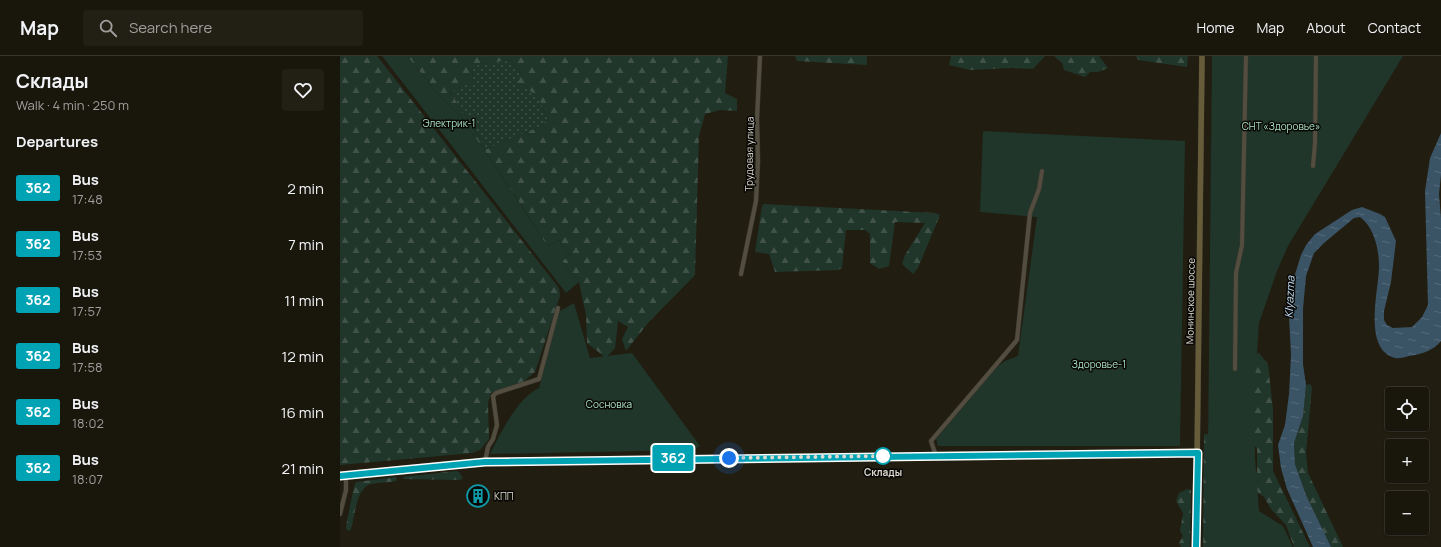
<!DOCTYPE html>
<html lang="en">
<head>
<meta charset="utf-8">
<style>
  :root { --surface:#19160c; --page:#221f15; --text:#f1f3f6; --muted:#9f9f9d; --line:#37352d }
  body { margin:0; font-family:Manrope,sans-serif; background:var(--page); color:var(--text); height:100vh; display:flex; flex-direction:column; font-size:15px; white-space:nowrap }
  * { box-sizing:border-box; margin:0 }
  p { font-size:13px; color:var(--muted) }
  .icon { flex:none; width:22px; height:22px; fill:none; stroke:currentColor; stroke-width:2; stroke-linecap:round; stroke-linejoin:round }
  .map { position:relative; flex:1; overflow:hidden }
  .details { display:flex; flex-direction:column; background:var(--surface); width:340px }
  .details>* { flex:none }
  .badge { padding:0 8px; border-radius:3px; font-size:14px; line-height:26px }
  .controls { position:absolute; left:1045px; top:331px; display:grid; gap:8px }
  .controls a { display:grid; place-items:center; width:44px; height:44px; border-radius:4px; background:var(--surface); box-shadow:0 1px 3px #0004,0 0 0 1px var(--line); font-size:20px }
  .you { position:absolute; width:20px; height:20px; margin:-10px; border:3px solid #fff; border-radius:50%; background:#1a73e8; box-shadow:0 0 0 6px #1a73e833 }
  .map>.badge { position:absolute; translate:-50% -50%; box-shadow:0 0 0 2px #fff }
  h2 { padding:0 16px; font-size:15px; line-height:36px }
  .round { display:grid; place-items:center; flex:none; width:42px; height:42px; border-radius:4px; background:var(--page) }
  .summary { display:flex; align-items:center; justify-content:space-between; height:68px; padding:0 16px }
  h1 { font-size:19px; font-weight:700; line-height:30px }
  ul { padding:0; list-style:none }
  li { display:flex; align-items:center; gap:12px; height:56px; padding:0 16px }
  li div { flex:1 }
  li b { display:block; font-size:15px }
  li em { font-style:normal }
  li .badge { min-width:44px; font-weight:700; text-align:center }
  header { display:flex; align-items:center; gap:24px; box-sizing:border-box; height:56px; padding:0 20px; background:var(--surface); border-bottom:1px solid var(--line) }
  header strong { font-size:19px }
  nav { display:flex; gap:22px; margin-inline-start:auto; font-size:14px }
  .search { width:280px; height:36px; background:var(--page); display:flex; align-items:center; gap:10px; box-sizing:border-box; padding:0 14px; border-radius:4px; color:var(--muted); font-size:15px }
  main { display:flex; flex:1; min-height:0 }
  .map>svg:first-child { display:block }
</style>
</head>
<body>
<header>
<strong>Map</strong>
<div class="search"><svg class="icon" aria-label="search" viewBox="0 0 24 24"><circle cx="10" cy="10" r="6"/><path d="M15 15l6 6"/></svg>Search here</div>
<nav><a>Home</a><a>Map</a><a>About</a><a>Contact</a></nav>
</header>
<main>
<section class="details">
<div class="summary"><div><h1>Склады</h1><p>Walk · 4 min · 250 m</p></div><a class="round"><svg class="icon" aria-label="heart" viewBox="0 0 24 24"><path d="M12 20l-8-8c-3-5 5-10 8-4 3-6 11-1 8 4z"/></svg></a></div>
<h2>Departures</h2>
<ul>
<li><span class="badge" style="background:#00a3b4;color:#fff">362</span><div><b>Bus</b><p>17:48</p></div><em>2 min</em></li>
<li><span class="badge" style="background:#00a3b4;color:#fff">362</span><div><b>Bus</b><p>17:53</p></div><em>7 min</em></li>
<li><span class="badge" style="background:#00a3b4;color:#fff">362</span><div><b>Bus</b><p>17:57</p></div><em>11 min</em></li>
<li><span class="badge" style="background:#00a3b4;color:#fff">362</span><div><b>Bus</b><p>17:58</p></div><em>12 min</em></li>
<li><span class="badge" style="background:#00a3b4;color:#fff">362</span><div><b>Bus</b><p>18:02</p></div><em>16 min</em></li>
<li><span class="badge" style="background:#00a3b4;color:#fff">362</span><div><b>Bus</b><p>18:07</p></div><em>21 min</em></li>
</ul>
</section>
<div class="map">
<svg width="1101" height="491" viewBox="0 0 1101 491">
  <defs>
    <pattern id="grass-dots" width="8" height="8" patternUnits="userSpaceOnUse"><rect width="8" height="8" fill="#20362b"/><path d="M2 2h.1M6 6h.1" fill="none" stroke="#405249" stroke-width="1.8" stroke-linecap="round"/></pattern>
    <pattern id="forest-firs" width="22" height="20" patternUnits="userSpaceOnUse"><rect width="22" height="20" fill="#20362b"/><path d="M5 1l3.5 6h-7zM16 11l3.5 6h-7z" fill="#405249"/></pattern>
    <pattern id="water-ripples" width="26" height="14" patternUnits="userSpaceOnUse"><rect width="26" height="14" fill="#3a5365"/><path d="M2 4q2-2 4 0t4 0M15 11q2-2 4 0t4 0" fill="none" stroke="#566b7a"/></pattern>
  </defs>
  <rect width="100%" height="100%" fill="#211d10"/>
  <path fill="url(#grass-dots)" d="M170 4 181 18 185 31 198 40 208 63 201 70 147 93 110 36 133 25 132 14 139 8Z"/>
  <path fill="url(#forest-firs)" fill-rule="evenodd" d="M0 0H37L219 232 220 240 195 316 183 326 151 337 148 347 149 383 140 394 132 397 0 409Z
    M67 0H388L385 37 397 43V55L380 54 365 58 359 80 355 219 308 267 286 295 282 283 288 271 278 265 275 292 266 302 247 287 246 259 239 226 222 205 230 199 219 184 209 190 204 185C181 149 159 114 134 80 125 67 117 53 104 45ZM170 4 181 18 177 29C198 36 200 44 208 63L201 70 147 93 110 36 133 25 132 14 139 8Z
    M455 0H527V9L457 5Z
    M611 0H705L693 13 672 12 630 14 609 9Z
    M714 0H759L768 12 758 16H750L745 21 724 14 722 7Z
    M796 0H848L847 11 798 4Z
    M424 148 595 157 600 159 578 212 573 218 562 208 565 199 585 167 555 166 549 210 539 213 530 207V178L525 174H506L502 212 498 214 435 216 429 198 415 196 422 150Z
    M919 297 928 308 933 354V415L970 491H954L946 469 931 453 924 441 887 415 871 491H863L864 378 878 379 886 404 917 417V392L907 382 908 300Z
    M970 328 972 331 966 397 968 417 1003 491H991L966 439 955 408 954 387 963 360 966 329Z
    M116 415 119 416 123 422 120 424 64 423 63 421Z
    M56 421 57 423 56 425C48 427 39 426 31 428 16 432 15 460 11 473L9 475 6 473C6 469 14 428 16 426Z
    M847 433 851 434 850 491H841L839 487 843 480 840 475 843 457 836 445 839 437Z"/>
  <path fill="#20362b" d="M42 0H67L104 45C117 53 125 67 134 80 159 114 181 150 204 185L209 190 219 184 230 199 222 205 239 226 226 237Z
    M872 0H1063L948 190 937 215 919 267 914 339 915 402 919 455 943 470 953 491H867Z
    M643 75 845 85 840 390H598L596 383 656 312 665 305 678 300 697 161 640 156Z
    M234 247 250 302 292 297 360 390 353 394 150 398C160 378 178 341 199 332L218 256Z"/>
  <path fill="url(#water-ripples)" d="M1101 77V119L1099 138 1101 162V285C1093 295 1082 298 1069 300 1065 301 1059 303 1055 302 1022 293 1039 234 1039 210 1039 193 1034 171 1020 161L1014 162 984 187 974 197 966 220 963 253V308L966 329 963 360 954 387 955 408 966 439 991 491H973L947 433 941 412 938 389 945 369 949 338 951 299 948 241 961 199 966 189 975 178 1012 154 1022 151 1040 158 1045 161 1056 185 1051 226 1044 255V264L1047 269 1053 272 1072 271 1082 261 1088 249 1085 135 1090 102Z"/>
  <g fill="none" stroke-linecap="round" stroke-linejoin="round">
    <g stroke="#39362f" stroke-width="5">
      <path id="minor" d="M973 110 975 87 976 0
        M401 218 416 145 418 105 417 63 420 0
        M895 313 896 217 902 189 906 0
        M596 400 591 385 677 284 690 157 699 133 702 115
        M145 406 148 391 153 383 157 369 153 340 156 337 199 323 218 252
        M0 458 6 434V419"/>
    </g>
    <g stroke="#39362f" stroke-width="6">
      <path id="secondary" d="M0 420 145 406 858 397
        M856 491 862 0"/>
    </g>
    <use href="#minor" stroke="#524d3f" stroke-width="4"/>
    <use href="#secondary" stroke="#665c3a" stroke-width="5.5"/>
  </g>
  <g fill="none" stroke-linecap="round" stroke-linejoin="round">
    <g stroke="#fff" stroke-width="9">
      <path id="line" d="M0 420 145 406 858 397 856 491"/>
    </g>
    <use href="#line" stroke="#00a3b4" stroke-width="6"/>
    <path stroke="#dedbd3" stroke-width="4" stroke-dasharray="0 7.2" d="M389 402 543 400"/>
  </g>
  <defs>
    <g id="building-ring" transform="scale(1.15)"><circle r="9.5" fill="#090704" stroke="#0f9aa8" stroke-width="1.5"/><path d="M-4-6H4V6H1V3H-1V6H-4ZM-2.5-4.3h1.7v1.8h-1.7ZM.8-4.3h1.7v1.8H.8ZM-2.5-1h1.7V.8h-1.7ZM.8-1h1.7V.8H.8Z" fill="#0f9aa8"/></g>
  </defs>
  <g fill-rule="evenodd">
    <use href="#building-ring" x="138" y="440"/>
  </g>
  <circle fill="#fff" stroke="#00a3b4" stroke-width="2" cx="543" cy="400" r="8"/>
  <g text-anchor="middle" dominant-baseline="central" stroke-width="3" stroke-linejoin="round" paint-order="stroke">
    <g font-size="10" fill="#aae3c5" stroke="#090704">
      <text x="109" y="67">Электрик-1</text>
      <text x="941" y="70">СНТ «Здоровье»</text>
      <text x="759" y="308">Здоровье-1</text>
      <text x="269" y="348">Сосновка</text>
    </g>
    <g font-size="10" fill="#dedbd3" stroke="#090704">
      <text transform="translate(409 98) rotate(-89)">Трудовая улица</text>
      <text transform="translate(850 245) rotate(-89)">Монинское шоссе</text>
    </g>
    <g font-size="10" font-weight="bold" fill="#dedbd3" stroke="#090704">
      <text x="543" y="416">Склады</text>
    </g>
    <g font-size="10" fill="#dedbd3" stroke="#090704" text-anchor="start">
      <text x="154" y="440">КПП</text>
    </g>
    <g font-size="11" font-style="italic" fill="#c8e4fb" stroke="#090704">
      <text transform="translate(949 241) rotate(-87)">Klyazma</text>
    </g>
  </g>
</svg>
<div class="controls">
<a><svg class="icon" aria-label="locate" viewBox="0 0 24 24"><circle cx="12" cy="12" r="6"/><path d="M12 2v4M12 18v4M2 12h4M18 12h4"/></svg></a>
<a>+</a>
<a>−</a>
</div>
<div class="you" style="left:389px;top:402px"></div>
<b class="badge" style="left:333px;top:402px;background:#00a3b4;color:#fff">362</b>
</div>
</main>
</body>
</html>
